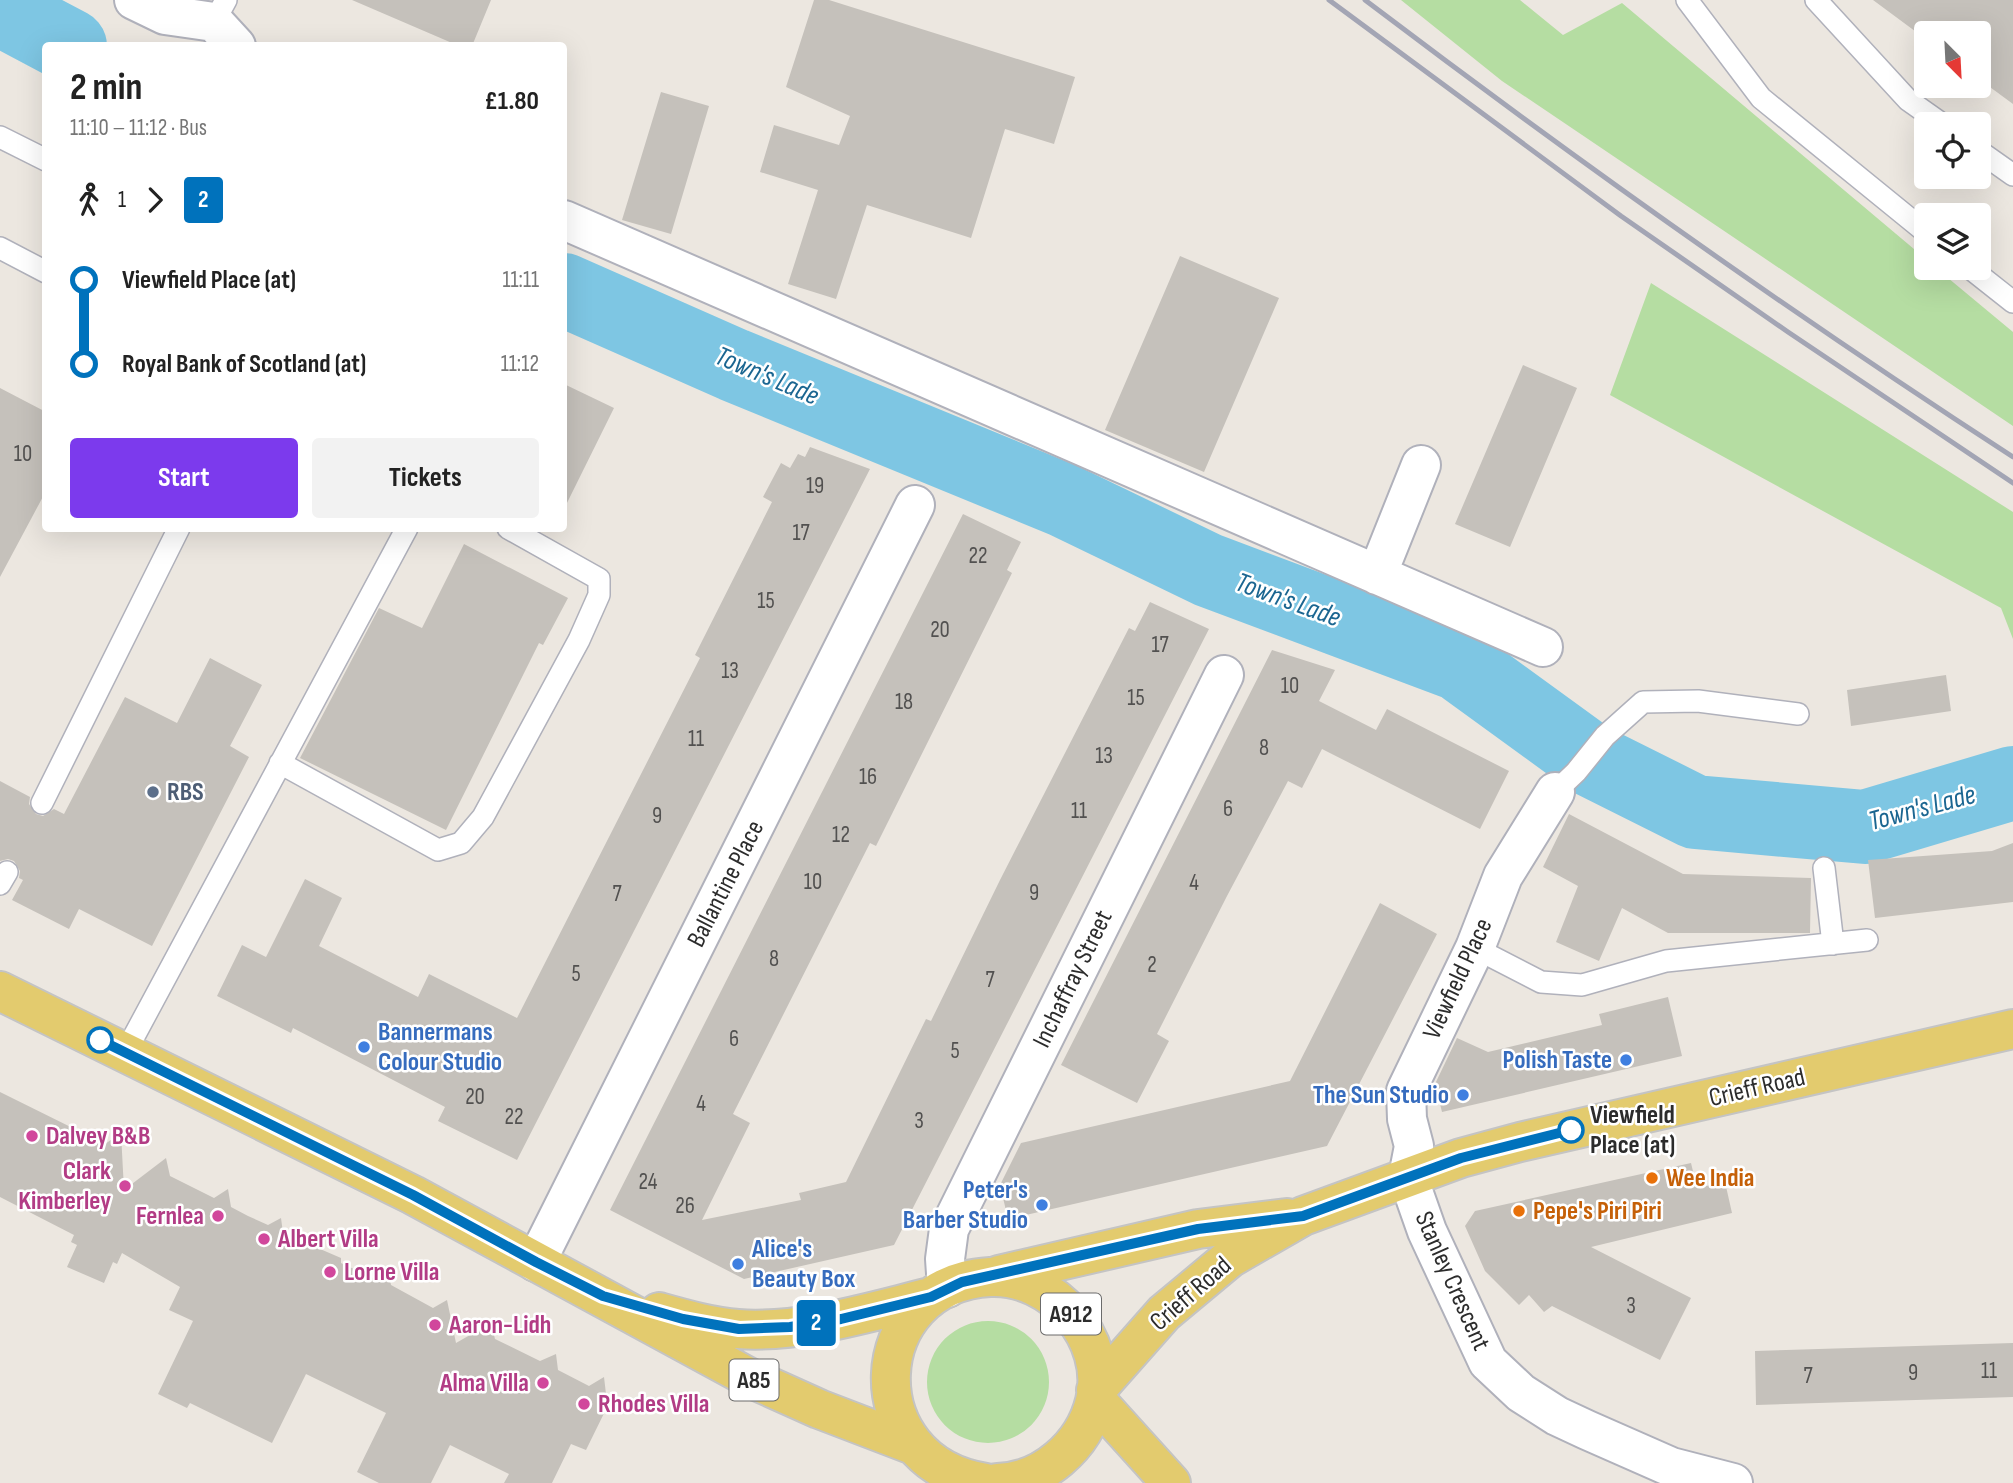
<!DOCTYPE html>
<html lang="en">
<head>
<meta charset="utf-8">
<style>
  :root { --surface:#fff; --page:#f2f2f2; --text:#222; --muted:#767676; --accent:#7c3aed }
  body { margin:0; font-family:"Sofia Sans Condensed",sans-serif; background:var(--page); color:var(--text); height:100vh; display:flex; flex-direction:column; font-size:26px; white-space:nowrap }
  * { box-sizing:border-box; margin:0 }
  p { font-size:23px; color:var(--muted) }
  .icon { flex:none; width:38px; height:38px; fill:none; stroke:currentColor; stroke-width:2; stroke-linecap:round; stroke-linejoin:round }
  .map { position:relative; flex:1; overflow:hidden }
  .sheet { position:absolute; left:42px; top:42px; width:525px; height:490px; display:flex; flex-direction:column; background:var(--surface); border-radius:7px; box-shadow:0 7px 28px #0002 }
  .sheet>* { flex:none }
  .badge { padding:0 14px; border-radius:5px; font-size:24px; line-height:46px }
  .needle { width:46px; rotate:156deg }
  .buttons { position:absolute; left:1914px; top:21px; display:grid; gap:14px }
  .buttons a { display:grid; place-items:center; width:77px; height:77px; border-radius:7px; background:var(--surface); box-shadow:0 7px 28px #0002; font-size:35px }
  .map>.badge { position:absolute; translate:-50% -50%; box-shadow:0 0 0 4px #fff }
  .legs { display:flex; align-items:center; gap:10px; height:77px; padding:0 28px; font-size:23px }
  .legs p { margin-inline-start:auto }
  .headline { display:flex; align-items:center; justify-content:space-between; height:119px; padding:0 28px }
  h1 { font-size:38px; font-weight:700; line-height:52px }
  .cta { display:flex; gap:14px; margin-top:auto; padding:14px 28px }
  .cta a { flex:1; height:80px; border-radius:7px; background:var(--accent); color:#fff; font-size:28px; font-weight:700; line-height:80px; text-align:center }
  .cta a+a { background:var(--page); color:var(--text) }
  ul { padding:0 28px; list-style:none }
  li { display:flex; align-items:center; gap:24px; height:84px; font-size:26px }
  li i { display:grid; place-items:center; width:10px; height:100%; margin:0 9px; background:currentColor }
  li i::after { content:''; width:18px; height:18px; margin:-9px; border:5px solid; border-radius:50%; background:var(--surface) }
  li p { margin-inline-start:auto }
  li:first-child i { background:linear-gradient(#0000 50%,currentColor 0) }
  li:last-child i { background:linear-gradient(currentColor 50%,#0000 0) }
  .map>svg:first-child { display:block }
</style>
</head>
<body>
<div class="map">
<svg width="2013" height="1483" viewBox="0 0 2013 1483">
  <rect width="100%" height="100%" fill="#ece7e0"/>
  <path fill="#b5dda2" d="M1401 0H1520L1563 35 1622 3 1927 260V268H1936L2013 332V426L1502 81Z
    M1651 283 2013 512V639L2001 608 1610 395Z
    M927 1382a61 61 0 1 1 122 0a61 61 0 1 1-122 0Z"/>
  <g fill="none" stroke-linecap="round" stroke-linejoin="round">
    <path stroke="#7ec6e3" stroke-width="74" d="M0 9 70 46
      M564 290 734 365 1063 500 1208 570 1459 664 1591 760 1695 812 1865 827 2013 783"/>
  </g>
  <path fill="#c5c1bb" d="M352 0H491L472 46H459Z
    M814 0H829L1075 77 1054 144 1005 129 971 238 867 205 836 299 788 284 818 190 760 172 774 125 839 145 850 116 786 87Z
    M1873 0H2013V104L1979 79V33H1927V40Z
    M661 92 709 106 671 234 622 220Z
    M1180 256 1279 298 1204 472 1105 430Z
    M1523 365 1577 388 1510 547 1455 524Z
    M564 384 614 408 564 509Z
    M0 388 46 412V491L0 577Z
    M810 447 870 469 517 1160 438 1121 445 1107 293 1028 291 1033 217 996 242 945 266 957 305 879 342 898 319 946 418 997 429 974 517 1018 700 658 695 655 772 502 763 497 781 463 790 468 798 454 805 457Z
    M963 514 1021 542 1007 570 1012 573 876 846 870 843 733 1114 750 1123 702 1220 801 1200 799 1193 846 1182 926 1019 931 1021 1000 880 1129 628 1135 631 1150 602 1209 629 894 1245 744 1279 610 1210Z
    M464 544 568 598 543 645 539 643 446 830 300 758 379 608 422 628Z
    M1272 650 1335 670 1319 701 1376 730 1387 709 1509 771 1480 829 1322 749 1302 788 1288 781 1227 896 1157 1034 1169 1041 1137 1103 1061 1065Z
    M210 658 262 685 230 746 249 757 152 946 79 909 69 929 12 900 23 880 19 878 20 871 14 861 8 859 0 861V781L30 797 29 804 36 814 43 816 54 809 64 814 125 697 177 723Z
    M1946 675 1951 711 1851 726 1847 690Z
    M1569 814 1683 874 1811 878 1810 933H1668L1622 908 1599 961 1556 942 1578 886 1543 867Z
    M2013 843V902L1875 918 1868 860 1992 851Z
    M1380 903 1437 934 1327 1146 1008 1219 1000 1185 1021 1143 1290 1081Z
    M1668 997 1682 1056 1442 1112 1435 1084 1457 1038 1488 1052 1602 1025 1599 1014Z
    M0 1092 105 1144 121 1133 124 1190 166 1158 170 1176 214 1198 228 1189 231 1207 248 1216 268 1225 281 1218 283 1233 341 1258V1263L373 1278 388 1270 391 1285 433 1308 447 1300 456 1343 491 1323 495 1339 540 1361 556 1354 558 1370 589 1386 604 1377 606 1394 612 1397 586 1450 571 1444 552 1483H504L509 1474 450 1445 431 1483H379L357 1472 386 1413 306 1374 272 1443 190 1403 187 1408 158 1394 193 1321 169 1310 180 1287 122 1253 117 1264 113 1262 104 1283 67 1267 77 1245 71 1242 74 1235 0 1197Z
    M1691 1163 1697 1188 1725 1182 1732 1213 1591 1247 1691 1298 1660 1360 1552 1306 1544 1312 1529 1295 1519 1305 1485 1271 1465 1226 1475 1211Z
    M2013 1343V1397L1756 1405 1755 1351Z"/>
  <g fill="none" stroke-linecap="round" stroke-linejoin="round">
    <g stroke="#b0b1bb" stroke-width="24">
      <path id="service" d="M1687 0 1761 98 1927 233
        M1816 0 1908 100 1942 124
        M214 22 226 0
        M0 137 46 160
        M1979 151 2013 175
        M0 248 46 272
        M1970 268 2013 302
        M280 763 438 850 461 843 483 817 579 640 599 595V579L508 528
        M1555 792 1576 772 1605 736 1643 702 1698 701 1798 714
        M42 803 179 528
        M1824 868 1833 944
        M0 884 7 872
        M1475 948 1541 982 1582 985 1666 961 1867 940
        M125 1053 407 528"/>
    </g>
    <g stroke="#b0b1bb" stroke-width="42">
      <path id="minor" d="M134 0 165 15 214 22 236 46
        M564 220 1543 647
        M1377 575 1421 465
        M1555 792 1503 876 1475 948 1406 1091 1407 1119 1414 1146 1408 1177 1427 1231 1488 1362 1521 1393 1557 1416 1587 1430 1671 1467 1733 1483
        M536 1262 915 505
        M947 1288 945 1259 949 1229 1224 675"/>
    </g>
    <g stroke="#c4c4c4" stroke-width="42">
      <path id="primary" d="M0 991 413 1195 750 1378 819 1409 913 1445
        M999 1275 1198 1229 1287 1218
        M659 1312C684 1319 712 1327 738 1329 799 1334 873 1311 931 1297
        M1096 1390 1164 1313 1230 1258 1303 1216 1461 1158 1520 1142 2013 1029
        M1096 1400 1171 1483
        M986 1483C854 1463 863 1284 990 1277 1052 1274 1110 1338 1095 1401 1084 1446 1043 1482 997 1483"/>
    </g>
    <use href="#service" stroke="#fff" stroke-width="21"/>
    <use href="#minor" stroke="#fff" stroke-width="38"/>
    <use href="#primary" stroke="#e3cb6e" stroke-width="38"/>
    <path stroke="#a3a5b4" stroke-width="5" d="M1329 0 1621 216 1788 332 2013 483
      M1365 0C1576 160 1791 313 2013 457"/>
  </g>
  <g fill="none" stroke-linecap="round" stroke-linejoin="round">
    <g stroke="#fff" stroke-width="16">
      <path id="line-1" d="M100 1040 413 1195 536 1262 603 1296 683 1319 739 1329 790 1327 841 1319 931 1297 962 1282 1198 1229 1303 1216 1461 1158 1571 1130"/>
    </g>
    <use href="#line-1" stroke="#0072bc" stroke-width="10"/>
  </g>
  <circle fill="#5c6f8a" stroke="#fff" stroke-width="2.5" cx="153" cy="792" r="7"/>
  <g fill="#fff" stroke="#0072bc" stroke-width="3.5">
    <circle cx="100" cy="1040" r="12"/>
    <circle cx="1571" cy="1130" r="12"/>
  </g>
  <g fill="#3f7fe0" stroke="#fff" stroke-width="2.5">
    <circle cx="364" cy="1047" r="7"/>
    <circle cx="1626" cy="1060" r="7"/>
    <circle cx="1463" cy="1095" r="7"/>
    <circle cx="1042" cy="1205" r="7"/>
    <circle cx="738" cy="1264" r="7"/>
  </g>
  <g fill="#d1479c" stroke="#fff" stroke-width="2.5">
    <circle cx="32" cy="1136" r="7"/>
    <circle cx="125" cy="1186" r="7"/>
    <circle cx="218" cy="1216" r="7"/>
    <circle cx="264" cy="1239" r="7"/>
    <circle cx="330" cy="1272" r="7"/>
    <circle cx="435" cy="1325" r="7"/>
    <circle cx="543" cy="1383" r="7"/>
    <circle cx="584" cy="1404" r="7"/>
  </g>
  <g fill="#e8710a" stroke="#fff" stroke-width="2.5">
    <circle cx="1652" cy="1178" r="7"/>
    <circle cx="1519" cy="1211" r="7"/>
  </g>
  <g text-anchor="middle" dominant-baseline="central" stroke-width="5" stroke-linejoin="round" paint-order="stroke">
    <g font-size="23" fill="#525150">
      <text x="23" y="454">10</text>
      <text x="815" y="486">19</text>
      <text x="801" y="533">17</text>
      <text x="978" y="556">22</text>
      <text x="766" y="601">15</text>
      <text x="940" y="630">20</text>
      <text x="1160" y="645">17</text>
      <text x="730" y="671">13</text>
      <text x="1290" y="686">10</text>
      <text x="1136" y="698">15</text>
      <text x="904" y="702">18</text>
      <text x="696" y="739">11</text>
      <text x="1264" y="748">8</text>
      <text x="1104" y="756">13</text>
      <text x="868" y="777">16</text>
      <text x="1228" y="809">6</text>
      <text x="1079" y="811">11</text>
      <text x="657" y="816">9</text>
      <text x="841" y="835">12</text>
      <text x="813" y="882">10</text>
      <text x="1194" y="883">4</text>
      <text x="1034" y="893">9</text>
      <text x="617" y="894">7</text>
      <text x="774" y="959">8</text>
      <text x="1152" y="965">2</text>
      <text x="576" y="974">5</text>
      <text x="990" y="980">7</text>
      <text x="734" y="1039">6</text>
      <text x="955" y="1051">5</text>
      <text x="475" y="1097">20</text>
      <text x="701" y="1104">4</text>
      <text x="514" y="1117">22</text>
      <text x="919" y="1121">3</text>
      <text x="648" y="1182">24</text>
      <text x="685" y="1206">26</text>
      <text x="1631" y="1306">3</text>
      <text x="1989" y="1371">11</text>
      <text x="1913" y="1373">9</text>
      <text x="1808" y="1376">7</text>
    </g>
    <g fill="#fff" stroke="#6b6b6b" stroke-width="2">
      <rect x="1041" y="1293.5" width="60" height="41" rx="5"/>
      <rect x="729.5" y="1359.5" width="49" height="41" rx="5"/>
    </g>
    <g font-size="24" font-weight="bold" fill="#2c2c2c">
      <text x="1071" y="1314">A912</text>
      <text x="754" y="1380">A85</text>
    </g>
    <g font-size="26" font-weight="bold" fill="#4e5e75" stroke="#fff" text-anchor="start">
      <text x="167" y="792">RBS</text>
    </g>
    <g font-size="26" fill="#2c2c2c" stroke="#fff">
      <text transform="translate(726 884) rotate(-63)">Ballantine Place</text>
      <text transform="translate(1073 979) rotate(-64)">Inchaffray Street</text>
      <text transform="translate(1458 979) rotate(-65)">Viewfield Place</text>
      <text transform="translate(1757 1088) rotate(-13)">Crieff Road</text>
      <text transform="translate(1452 1281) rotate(66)">Stanley Crescent</text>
      <text transform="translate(1191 1294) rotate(-41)">Crieff Road</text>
    </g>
    <g font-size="26" font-weight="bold" fill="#366cbe" stroke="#fff" text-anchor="end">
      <text x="378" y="1032" text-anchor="start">Bannermans<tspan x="378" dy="30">Colour Studio</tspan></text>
      <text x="1612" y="1060">Polish Taste</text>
      <text x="1449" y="1095">The Sun Studio</text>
      <text x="1028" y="1190">Peter's<tspan x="1028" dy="30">Barber Studio</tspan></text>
      <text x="752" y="1249" text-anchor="start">Alice's<tspan x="752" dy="30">Beauty Box</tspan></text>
    </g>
    <g font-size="26" font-weight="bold" fill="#2c2c2c" stroke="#fff" text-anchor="start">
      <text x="1590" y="1115">Viewfield<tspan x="1590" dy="30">Place (at)</tspan></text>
    </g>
    <g font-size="26" font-weight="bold" fill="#b23c85" stroke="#fff" text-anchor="start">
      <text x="46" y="1136">Dalvey B&amp;B</text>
      <text x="111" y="1171" text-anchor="end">Clark<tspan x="111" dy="30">Kimberley</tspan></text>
      <text x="204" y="1216" text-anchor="end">Fernlea</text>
      <text x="278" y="1239">Albert Villa</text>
      <text x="344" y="1272">Lorne Villa</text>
      <text x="449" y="1325">Aaron-Lidh</text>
      <text x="529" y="1383" text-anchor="end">Alma Villa</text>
      <text x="598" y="1404">Rhodes Villa</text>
    </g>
    <g font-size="26" font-weight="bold" fill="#c56008" stroke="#fff" text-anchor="start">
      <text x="1666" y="1178">Wee India</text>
      <text x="1533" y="1211">Pepe's Piri Piri</text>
    </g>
    <g font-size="28" font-style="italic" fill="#1b6691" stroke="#fff">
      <text transform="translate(767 376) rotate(23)">Town's Lade</text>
      <text transform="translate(1288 600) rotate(20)">Town's Lade</text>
      <text transform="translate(1922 808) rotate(-15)">Town's Lade</text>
    </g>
  </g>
</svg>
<div class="buttons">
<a><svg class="needle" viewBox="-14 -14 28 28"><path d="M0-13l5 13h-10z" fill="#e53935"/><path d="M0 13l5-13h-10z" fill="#767676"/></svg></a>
<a><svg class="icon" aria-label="locate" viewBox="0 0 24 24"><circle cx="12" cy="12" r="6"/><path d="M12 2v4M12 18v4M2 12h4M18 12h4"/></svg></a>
<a><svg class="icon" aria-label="layers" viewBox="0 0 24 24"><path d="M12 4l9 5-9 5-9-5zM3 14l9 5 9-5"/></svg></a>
</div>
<b class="badge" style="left:816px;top:1323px;background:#0072bc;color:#fff">2</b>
<section class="sheet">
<div class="headline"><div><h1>2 min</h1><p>11:10 – 11:12 · Bus</p></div><b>£1.80</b></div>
<div class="legs"><svg class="icon" aria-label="walk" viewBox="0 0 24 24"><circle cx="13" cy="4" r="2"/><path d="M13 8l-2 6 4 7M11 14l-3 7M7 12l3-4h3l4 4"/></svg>1<svg class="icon" aria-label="forward" viewBox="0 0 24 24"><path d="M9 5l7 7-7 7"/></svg><b class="badge" style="background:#0072bc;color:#fff">2</b></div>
<ul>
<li><i style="color:#0072bc"></i><b>Viewfield Place (at)</b><p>11:11</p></li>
<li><i style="color:#0072bc"></i><b>Royal Bank of Scotland (at)</b><p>11:12</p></li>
</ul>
<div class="cta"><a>Start</a><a>Tickets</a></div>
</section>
</div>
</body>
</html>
